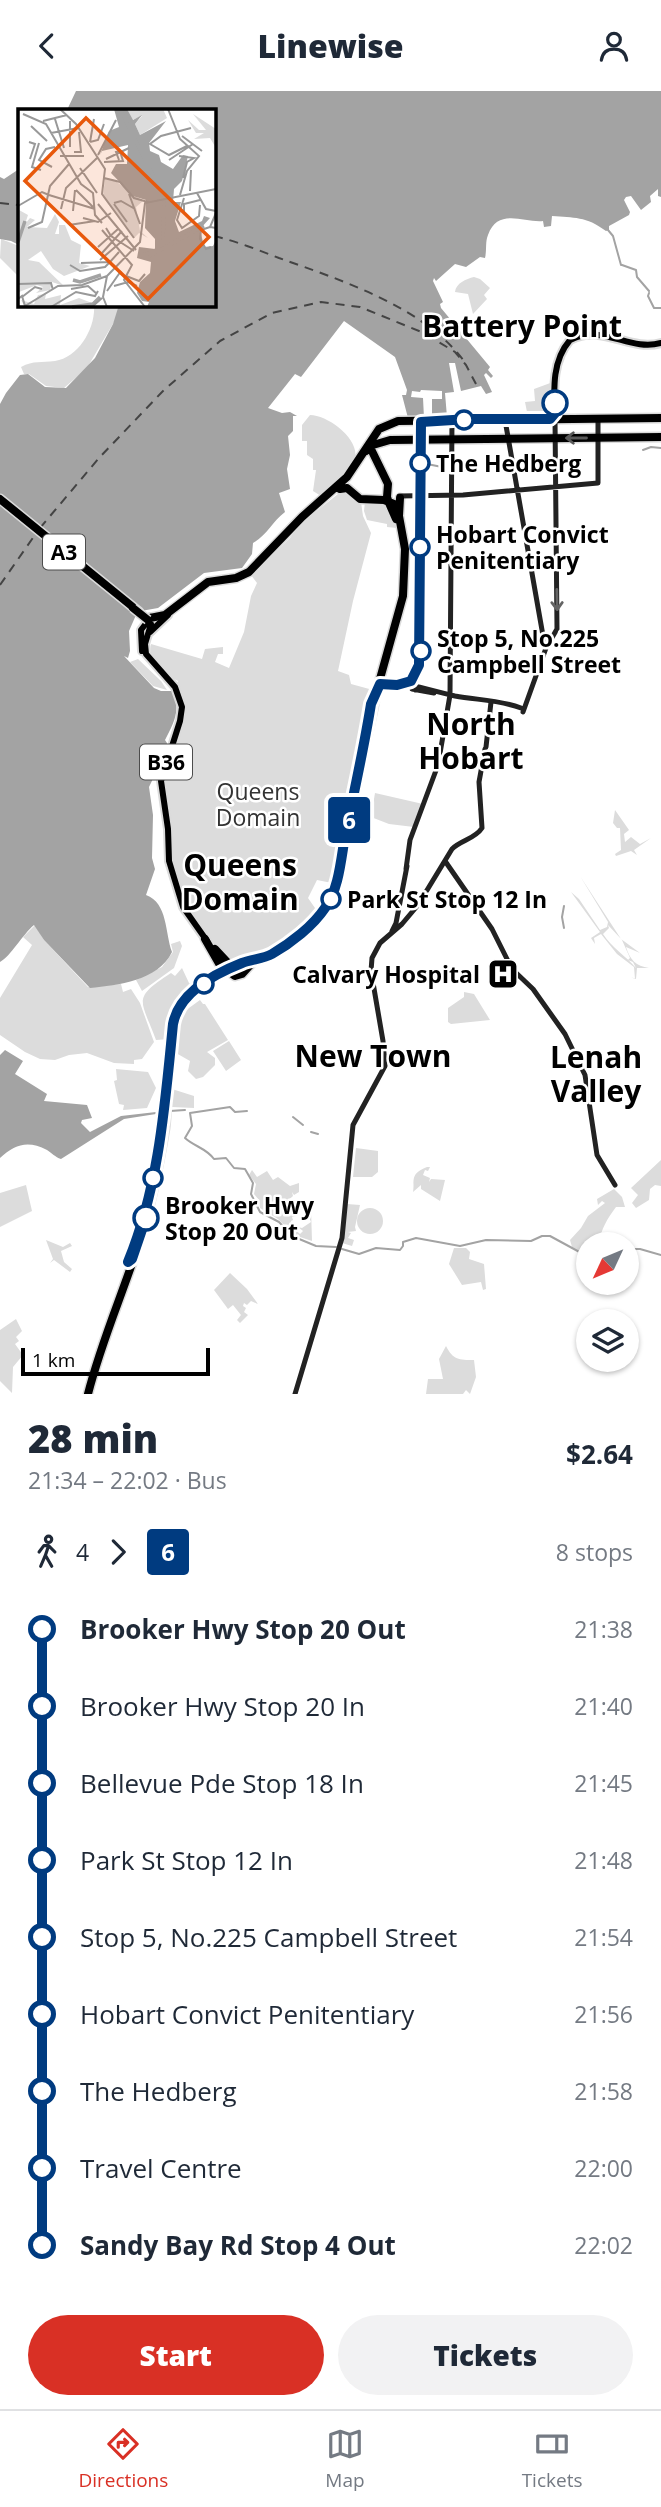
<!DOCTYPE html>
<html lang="en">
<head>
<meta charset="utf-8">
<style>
  :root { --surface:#fff; --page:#f2f2f3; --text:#1f2937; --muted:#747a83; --line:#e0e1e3; --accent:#d93025 }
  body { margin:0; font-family:"Open Sans",sans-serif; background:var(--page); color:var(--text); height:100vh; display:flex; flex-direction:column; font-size:26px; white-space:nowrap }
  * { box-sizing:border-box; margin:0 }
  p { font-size:23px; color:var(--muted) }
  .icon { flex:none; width:38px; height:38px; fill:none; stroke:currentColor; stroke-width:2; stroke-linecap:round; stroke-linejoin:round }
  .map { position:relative; height:1303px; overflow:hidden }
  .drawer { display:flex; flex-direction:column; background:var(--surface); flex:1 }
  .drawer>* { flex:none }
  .badge { padding:0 14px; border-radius:5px; font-size:24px; line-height:46px }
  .needle { width:46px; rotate:226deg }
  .controls { position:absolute; left:576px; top:1141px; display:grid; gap:14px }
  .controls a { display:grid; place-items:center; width:63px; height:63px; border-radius:50%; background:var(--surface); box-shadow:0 2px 5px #0004; font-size:35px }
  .scale { position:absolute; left:21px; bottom:18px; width:189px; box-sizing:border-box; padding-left:7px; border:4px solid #000; border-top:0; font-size:19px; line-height:24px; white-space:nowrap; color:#000; -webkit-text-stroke:5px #fff; paint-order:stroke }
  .map>.badge { position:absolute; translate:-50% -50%; box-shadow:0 0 0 4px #fff }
  .legs { display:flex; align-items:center; gap:10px; height:77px; padding:0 28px; font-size:23px }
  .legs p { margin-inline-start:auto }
  .overview { display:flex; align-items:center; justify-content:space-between; height:119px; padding:0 28px }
  h1 { font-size:38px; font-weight:800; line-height:52px }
  .button { display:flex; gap:14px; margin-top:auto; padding:14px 28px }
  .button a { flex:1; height:80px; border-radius:42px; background:var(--accent); color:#fff; font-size:28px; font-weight:800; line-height:80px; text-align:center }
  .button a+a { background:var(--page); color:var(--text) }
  ul { padding:0 28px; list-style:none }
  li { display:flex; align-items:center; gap:24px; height:77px; font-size:26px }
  li i { display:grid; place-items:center; width:10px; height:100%; margin:0 9px; background:currentColor }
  li i::after { content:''; width:18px; height:18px; margin:-9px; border:5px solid; border-radius:50%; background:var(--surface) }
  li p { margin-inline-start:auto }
  li:first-child i { background:linear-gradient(#0000 50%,currentColor 0) }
  li:last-child i { background:linear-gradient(currentColor 50%,#0000 0) }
  header { display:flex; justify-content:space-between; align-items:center; height:91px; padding:0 28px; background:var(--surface); font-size:32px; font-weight:800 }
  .dock { display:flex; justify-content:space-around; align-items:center; height:98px; border-top:2px solid var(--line); background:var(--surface); font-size:19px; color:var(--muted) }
  .dock a { display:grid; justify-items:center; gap:4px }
  .dock .selected { color:var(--accent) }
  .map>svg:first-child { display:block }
</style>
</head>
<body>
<header><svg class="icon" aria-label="back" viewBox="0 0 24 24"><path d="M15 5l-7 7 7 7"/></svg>Linewise<svg class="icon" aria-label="person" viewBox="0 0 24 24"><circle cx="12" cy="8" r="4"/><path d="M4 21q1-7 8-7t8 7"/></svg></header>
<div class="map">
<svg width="661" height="1303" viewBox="0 0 661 1303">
  <rect width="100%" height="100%" fill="#fff"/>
  <path fill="#dcdcdc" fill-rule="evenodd" d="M1 148 19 155V186L0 167Z
    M474 186 480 188 490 197 484 204 487 208 473 223 468 203 455 201C456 192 466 188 474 186Z
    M94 214H124L87 277 64 297 46 295 29 283H24L21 276C34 269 41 272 55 270 79 267 96 236 94 214Z
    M553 291 552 325 528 326 525 311 535 310 534 298Z
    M310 324C328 324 360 348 355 368 351 384 333 395 321 405L313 400 316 379H313V368L307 364V350H302V334Z
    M343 399 361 411 363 425 371 442 353 510 338 580 349 584 351 593 373 599 339 771 332 792 317 789 308 807 315 817 321 819 274 859 265 864 233 873 228 871 187 821 172 772 171 730 163 692 182 632 176 595 178 590 172 587 171 588C162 578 147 567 151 553L202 568 205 558 223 556V563H218L215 571 229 577 244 541 251 505 257 492 251 484 290 447 299 434Z
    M365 410 385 411 397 437 387 436V433L367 429 364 420Z
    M138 568 161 590 167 599 153 595 130 571Z
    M375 702 423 713 414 736 389 733 371 726Z
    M615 719 629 739 624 743 625 751 631 746 640 753 651 747 634 759 637 764 631 760 616 765 615 763 621 759 620 737H617L613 732Z
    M580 785 621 848 640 862 626 856C630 869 636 875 649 877H637L636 888 631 886 635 888 634 876 617 863 601 843 594 847 595 853 591 847 600 841 571 801 579 808 600 839 607 836 608 831ZM608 834 622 849 630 867 628 869 633 871 636 877C626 865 612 857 603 843L609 837Z
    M35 834 44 849 88 896 121 893 123 901 131 898 140 912 154 951 142 968 134 969V973L114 972 87 962 69 964 55 969 40 968 25 961 0 944V907L32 854 23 846Z
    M180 850 182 855 174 877 142 900 136 889 162 876 173 861 171 853Z
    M182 877 189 892 194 895C176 911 172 925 170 948L156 949C141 908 131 908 171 882L175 885Z
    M464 901 474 903 490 929 451 933 448 931V917L464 906Z
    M200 909 203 913H205L228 949 207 961 215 967V974L203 986 196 988 188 980 190 970 176 962V959L182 922Z
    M229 950 241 969 226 980 213 960Z
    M116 978 148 981 156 997 147 1017 123 1019 124 1014 119 1013 114 990 117 989Z
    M172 998 194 1005V1017L172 1016Z
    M356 1057 378 1060V1081L372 1086H353Z
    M661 1069V1095L655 1094 650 1098 649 1109 636 1117 632 1112 638 1104 631 1097Z
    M427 1076H430L428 1080 425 1079 423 1084 430 1087 429 1091 431 1088 445 1089 440 1110 421 1098V1094L413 1101C415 1090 409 1083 427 1076Z
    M252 1079 257 1086 267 1080 273 1089 278 1086 290 1095 299 1092V1101L294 1104 292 1101 293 1105 285 1112 286 1122 291 1118 296 1125 292 1126 293 1129 291 1130V1135L300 1143 303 1140 298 1136 302 1137 311 1131 306 1119 311 1118 312 1150 294 1144 278 1128 260 1117 259 1109 254 1103 256 1093 249 1084Z
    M26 1094 32 1120 0 1136V1102Z
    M614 1098 622 1106 625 1116H616C607 1128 601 1138 599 1153H588V1162L586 1163 572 1156 570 1149 581 1137 588 1125 605 1112 602 1110 598 1114 597 1108Z
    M347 1113 360 1114 355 1136 356 1140 348 1141 351 1142 348 1147 354 1149 352 1155 342 1152Z
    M357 1130a13 13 0 1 1 26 0a13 13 0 1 1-26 0Z
    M46 1149 63 1156 70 1152 72 1155 61 1160 64 1171 72 1178 70 1181 54 1169 50 1172 53 1168Z
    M454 1157H466L470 1161 469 1168 484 1173 486 1198 483 1199 481 1191 462 1194 449 1173Z
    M230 1182 247 1198 258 1213 251 1210 247 1214 244 1212 243 1215 246 1217 244 1221 248 1224 240 1232 237 1229 241 1224 233 1214 228 1218 214 1199Z
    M16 1228 22 1240 16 1246 19 1250 15 1253 23 1264 13 1276 12 1302 0 1290V1239Z
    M446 1255C453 1269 459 1269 474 1269L476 1286 470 1303 466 1299 463 1303H426L428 1288H443L439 1268Z"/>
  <path fill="#a3a3a3" d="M76 0H661V106L658 105V98L650 105 651 111 641 119 631 105 626 106 624 109 630 121 629 124 609 135V139L606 140C586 125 574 127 552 125L551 135 544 136 543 130C524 132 498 116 488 144 485 151 487 159 485 167L480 166 466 176 455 173 436 190 434 187 433 190 443 211 440 213 441 217 490 276 488 279 493 285 491 287 486 282 484 284 492 301 486 303 481 295 461 300 455 272H449L454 301 445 302 447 326H432V308H442V300L421 299 420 301 412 300 411 306 423 307 424 327H408L402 304H406L407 299 395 266 344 230 301 286 295 283 268 317 282 322 290 321 297 325H293V340L288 345 290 364 287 378 290 398 279 402 285 421C272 431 268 443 253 452L252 463 242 477 204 482 158 517 141 520 136 524 129 540 130 560 128 567 124 565 154 597 161 600H172C182 619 173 633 165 649L167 652 165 663 149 696 153 724 152 767 155 778 146 804C168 812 165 842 172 861 158 890 118 894 90 897L44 849 34 834C23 843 10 866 0 871V313L6 302 20 284 28 283 45 296 66 297 95 267 113 233 118 217 123 214H214V19H67Z
    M19 78V154L11 150 0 148V86L4 88Z
    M5 959 23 970 15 983 47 1003 44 1010 87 1014 92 1027 82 1029 81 1032 90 1041 121 1025 156 1021V1023L124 1028 61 1068C55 1066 52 1062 47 1059 28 1049 15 1053 0 1067V964Z"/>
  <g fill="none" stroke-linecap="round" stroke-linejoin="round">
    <path stroke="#a3a3a3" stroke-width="2" d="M608 139 613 145 621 174
      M622 174 636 179 637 186 649 200
      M649 202 648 205 654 217H661
      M643 359 651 356 661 357
      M422 372 442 376
      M564 815 562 826 564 837
      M170 1020 185 1019
      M247 1020 235 1021 230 1016 190 1022 192 1035 185 1047C195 1056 206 1057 214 1068L226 1067 234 1077 245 1078 253 1092 251 1103 260 1121 279 1131 292 1145 316 1155 336 1156
      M293 1026 303 1034
      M311 1041 318 1043
      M342 1158 359 1163 376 1157 400 1159 403 1155V1151L416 1147 460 1155 486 1149 531 1150 542 1145H550L585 1164 588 1163
      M626 1158H640L661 1164"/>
    <path stroke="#444" stroke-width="2" stroke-dasharray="9 7" stroke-linecap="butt" d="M0 112 19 114
      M214 145C236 150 258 159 279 167 341 189 424 216 464 270
      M40 437 99 367 163 300 220 250 272 222 321 211 360 216 424 242 455 261 466 274 476 293
      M0 494 37 441"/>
    <g stroke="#dbdbdb" stroke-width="10">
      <path id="primary" d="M555 328C554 301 551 271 570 249 603 232 629 261 661 252
        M151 533 145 553 146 563 175 596 182 616 180 630 161 690 168 738 169 770 183 816 207 850
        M150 541 168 524
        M142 560 141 539 151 526"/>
    </g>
    <g stroke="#dbdbdb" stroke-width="11">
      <path id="highway" d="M369 354 388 393 387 406 389 412
        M366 360 373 354 390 349 661 346
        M340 398 347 397 360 408 384 409 394 413
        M0 408 139 521
        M389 412 396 428
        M150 527 165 524 208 491 236 487 249 481 302 426 347 386 379 338 398 330 661 327
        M205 848 221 876V881L217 885
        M215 858 230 874 235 875
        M231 882 235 885 242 883 252 872
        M88 1303C100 1255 120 1209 136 1161 150 1121 158 1079 165 1037 169 1006 166 934 183 911 193 897 225 881 241 874 250 870 259 870 267 867 288 858 324 828 333 807L378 595 403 505 405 458 399 425 400 407"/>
    </g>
    <path stroke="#222" stroke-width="5" d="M505 329 545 556
      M399 405 463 404 598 392V327
      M379 594C405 589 431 600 455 605 477 609 501 609 521 617
      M412 598 434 602
      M415 599 411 591 421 567 420 333 422 330
      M523 621 546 557 557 538 555 328
      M486 656 491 611
      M445 770 492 838 512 878 533 898 565 943 585 984 597 1064 615 1094
      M406 778 410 749 438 674 450 604 452 329
      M392 840 396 832 407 775
      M295 1303 342 1147 353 1034 385 975 383 950 371 880 372 867 380 852 402 833 418 814 452 758C461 749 475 748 482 737L479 691 485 658"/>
    <use href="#primary" stroke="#000" stroke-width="6"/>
    <use href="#highway" stroke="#000" stroke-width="8"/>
    <g stroke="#dbdbdb" stroke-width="10" stroke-linecap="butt">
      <path id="primary-bridge" d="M227 877 231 882"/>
    </g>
    <g stroke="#dbdbdb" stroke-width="11" stroke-linecap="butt">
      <path id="highway-bridge" d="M133 517 148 529"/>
    </g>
    <use href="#primary-bridge" stroke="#000" stroke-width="6"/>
    <use href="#highway-bridge" stroke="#000" stroke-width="8"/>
  </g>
  <defs><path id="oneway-shaft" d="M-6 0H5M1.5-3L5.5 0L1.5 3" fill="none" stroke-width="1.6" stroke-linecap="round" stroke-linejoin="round" transform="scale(1.75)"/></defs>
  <use stroke="#595959" href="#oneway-shaft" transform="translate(576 347) rotate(-180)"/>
  <use stroke="#646464" href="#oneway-shaft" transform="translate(557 509) rotate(89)"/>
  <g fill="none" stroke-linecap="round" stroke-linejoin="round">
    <g stroke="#fff" stroke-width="16">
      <path id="line-1" d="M146 1127 132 1168 128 1171C159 1096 165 1013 173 933 179 902 214 883 242 872 252 868 263 868 272 863 291 852 313 835 325 817 339 798 341 768 345 745 354 701 364 657 371 613L380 593 397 594 411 590 419 574 421 331 469 328H550L555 322V312"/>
    </g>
    <use href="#line-1" stroke="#003b80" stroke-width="10"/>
  </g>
  <defs>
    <g id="hospital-square" transform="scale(1.575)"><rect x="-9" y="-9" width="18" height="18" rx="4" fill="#000" stroke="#fff"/><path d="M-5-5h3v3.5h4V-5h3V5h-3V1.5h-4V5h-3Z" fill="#fff"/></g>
  </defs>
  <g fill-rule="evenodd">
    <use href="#hospital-square" x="503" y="883"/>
  </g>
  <g fill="#fff" stroke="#003b80" stroke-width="3.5">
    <circle cx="555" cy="312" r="12"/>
    <circle cx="464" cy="329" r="9"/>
    <circle cx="420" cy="372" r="9"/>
    <circle cx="420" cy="456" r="9"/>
    <circle cx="421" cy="560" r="9"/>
    <circle cx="331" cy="808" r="9"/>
    <circle cx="204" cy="893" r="9"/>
    <circle cx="153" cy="1087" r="9"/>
    <circle cx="146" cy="1127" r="12"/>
  </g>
  <g text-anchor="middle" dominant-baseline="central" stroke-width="5" stroke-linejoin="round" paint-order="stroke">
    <g fill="#fff" stroke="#4c4c4c" stroke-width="2">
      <rect x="43" y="443.5" width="42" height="35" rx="5"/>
      <rect x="140" y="653.5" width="52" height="35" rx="5"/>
    </g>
    <g font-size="21" font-weight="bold" fill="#000">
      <text x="64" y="461">A3</text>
      <text x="166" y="671">B36</text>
    </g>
    <g font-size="23" font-weight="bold" fill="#000" stroke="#fff" text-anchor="start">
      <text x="436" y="372">The Hedberg</text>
      <text x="436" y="443">Hobart Convict<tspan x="436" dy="26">Penitentiary</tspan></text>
      <text x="437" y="547">Stop 5, No.225<tspan x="437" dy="26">Campbell Street</tspan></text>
      <text x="347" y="808">Park St Stop 12 In</text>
      <text x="165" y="1114">Brooker Hwy<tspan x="165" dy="26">Stop 20 Out</tspan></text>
    </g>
    <g font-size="23" fill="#333" stroke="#fff">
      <text x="258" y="700">Queens<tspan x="258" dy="26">Domain</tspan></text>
    </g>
    <g font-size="23" font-weight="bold" fill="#000" stroke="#fff" text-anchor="end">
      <text x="480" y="883">Calvary Hospital</text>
    </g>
    <g font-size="30" font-weight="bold" fill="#000" stroke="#fff">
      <text x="522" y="234">Battery Point</text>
      <text x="471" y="632">North<tspan x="471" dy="34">Hobart</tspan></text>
      <text x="240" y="773">Queens<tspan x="240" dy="34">Domain</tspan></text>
      <text x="373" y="964">New Town</text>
      <text x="596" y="965">Lenah<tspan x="596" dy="34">Valley</tspan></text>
    </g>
  </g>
  <g transform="translate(18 18)">
    <rect width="198" height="198" fill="#fff"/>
    <path d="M109 0H145L149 9 122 26 117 15 124 7 114 11ZM175 5 198 20V39L192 29 176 30 186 24H178L170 11 181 21H188ZM87 70 96 71 125 92 118 98 122 122 130 129 121 124 116 129 85 88ZM1 101 10 106 7 115 12 109 17 111 9 118 29 119 37 105 41 113 37 125H41V116H47L53 131 63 136 61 154 72 157 46 167 35 160 23 142 10 151 21 153 46 177 34 173 32 181 18 184 25 178 19 176 1 183 0 190ZM28 185 27 190 43 186 42 196 61 189 74 194 81 188 75 195 54 198H7L3 191 16 195 20 186Z" fill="#dcdcdc"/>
    <path d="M96 0H109L115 11 124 6 117 15 122 26 148 12 131 34 132 42 141 46 143 53 155 60 165 46 170 47 164 72 156 80 155 93H163L157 112 161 123 184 112 186 107 192 109 182 120 186 138 195 137 198 131V198H129L131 193 124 192 119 184 122 173 132 164 133 153 119 149 121 138 137 140V130L127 119 128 91 115 87 93 64 98 55H109L110 36 84 42 82 46 91 22 101 18Z" fill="#a3a3a3"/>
    <path fill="none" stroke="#a3a3a3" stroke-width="3.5" d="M102 0 145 87M0 133 7 112M121 147 137 142 145 133 146 92M131 147 186 117M55 171 62 173 83 166M54 198 75 195 82 188"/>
    <path fill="none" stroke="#999" stroke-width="2" d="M42 0 58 15 87 60 84 85 116 129M150 0 162 30 181 47 169 62 162 86M5 5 28 15 63 75 75 84 77 106 84 114M37 10 46 39M25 12 49 6M13 17 29 32M33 24 60 19M164 27 184 42M11 33 17 35 12 50M72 33 80 31 86 15M72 33 76 10M21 34 14 58 23 61M169 37 151 46 132 35 143 27 173 19M52 38V12M56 43H63L61 23M80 46 98 11M42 47H66M161 47 176 49 169 53 165 69M88 50 111 39M151 51 175 35M86 53 105 52 102 42 98 43 101 51M34 58 21 51 28 40 37 38M62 59 79 84M86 69 102 73 116 89 130 93M58 81 75 98M172 82 173 61M179 84 188 100 198 102M111 85 122 115M31 86 77 100M166 89 159 111 164 119 181 107 182 96M96 94 103 92 117 100M80 95 118 141M96 95 109 113M0 97 24 83 31 86M43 100 48 79 79 49M55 102 57 81M166 103V95L182 91M198 104 192 118 198 119M65 109 80 113 93 104M51 116 77 112M192 118 183 121 182 130 188 140 193 138M10 119 24 113 32 77 51 55M88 119 93 127 116 142M84 121 114 156 106 171 127 198M80 138 100 120M84 144 104 122M82 151 110 127M63 154 92 153 101 143M52 156 62 162 87 158 92 153M108 167 121 172 127 165M0 175 33 174 35 181M96 177 110 173 119 177M53 180 70 177 79 185M89 182 103 162M4 188 17 178 24 180M0 190 4 187 7 197 40 177 64 176 89 167M33 198 58 183 77 187 80 182M61 198 75 197 84 189M89 198 85 188 89 167 122 133 127 94 198 80"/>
    <path fill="#e8590c" fill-opacity="0.15" stroke="#e8590c" stroke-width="3.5" d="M68 9 191 128 130 190 7 72Z"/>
    <rect width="198" height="198" fill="none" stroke="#000" stroke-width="3.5"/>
  </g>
</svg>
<div class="controls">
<a><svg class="needle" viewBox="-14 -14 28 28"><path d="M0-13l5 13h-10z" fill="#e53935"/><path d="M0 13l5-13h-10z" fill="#747a83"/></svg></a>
<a><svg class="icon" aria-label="layers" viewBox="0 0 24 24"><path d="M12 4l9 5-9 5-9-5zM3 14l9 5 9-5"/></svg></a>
</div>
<div class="scale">1 km</div>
<b class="badge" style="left:349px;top:729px;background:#003b80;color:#fff">6</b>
</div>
<section class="drawer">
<div class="overview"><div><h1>28 min</h1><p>21:34 – 22:02 · Bus</p></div><b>$2.64</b></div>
<div class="legs"><svg class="icon" aria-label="walk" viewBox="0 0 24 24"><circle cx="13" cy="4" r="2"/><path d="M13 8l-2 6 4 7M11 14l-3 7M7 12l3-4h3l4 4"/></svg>4<svg class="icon" aria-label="forward" viewBox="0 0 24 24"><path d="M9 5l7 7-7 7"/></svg><b class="badge" style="background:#003b80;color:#fff">6</b><p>8 stops</p></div>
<ul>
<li><i style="color:#003b80"></i><b>Brooker Hwy Stop 20 Out</b><p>21:38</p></li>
<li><i style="color:#003b80"></i><span>Brooker Hwy Stop 20 In</span><p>21:40</p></li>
<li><i style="color:#003b80"></i><span>Bellevue Pde Stop 18 In</span><p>21:45</p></li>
<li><i style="color:#003b80"></i><span>Park St Stop 12 In</span><p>21:48</p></li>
<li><i style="color:#003b80"></i><span>Stop 5, No.225 Campbell Street</span><p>21:54</p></li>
<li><i style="color:#003b80"></i><span>Hobart Convict Penitentiary</span><p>21:56</p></li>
<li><i style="color:#003b80"></i><span>The Hedberg</span><p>21:58</p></li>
<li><i style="color:#003b80"></i><span>Travel Centre</span><p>22:00</p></li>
<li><i style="color:#003b80"></i><b>Sandy Bay Rd Stop 4 Out</b><p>22:02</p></li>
</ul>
<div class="button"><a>Start</a><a>Tickets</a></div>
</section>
<nav class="dock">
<a class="selected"><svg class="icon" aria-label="directions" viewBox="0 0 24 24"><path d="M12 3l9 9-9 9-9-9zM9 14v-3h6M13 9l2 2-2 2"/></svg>Directions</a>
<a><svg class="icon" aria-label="map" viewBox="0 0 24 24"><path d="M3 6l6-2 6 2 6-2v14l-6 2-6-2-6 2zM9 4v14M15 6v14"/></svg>Map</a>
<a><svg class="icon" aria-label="tickets" viewBox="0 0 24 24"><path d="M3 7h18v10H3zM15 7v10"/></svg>Tickets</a>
</nav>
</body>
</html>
